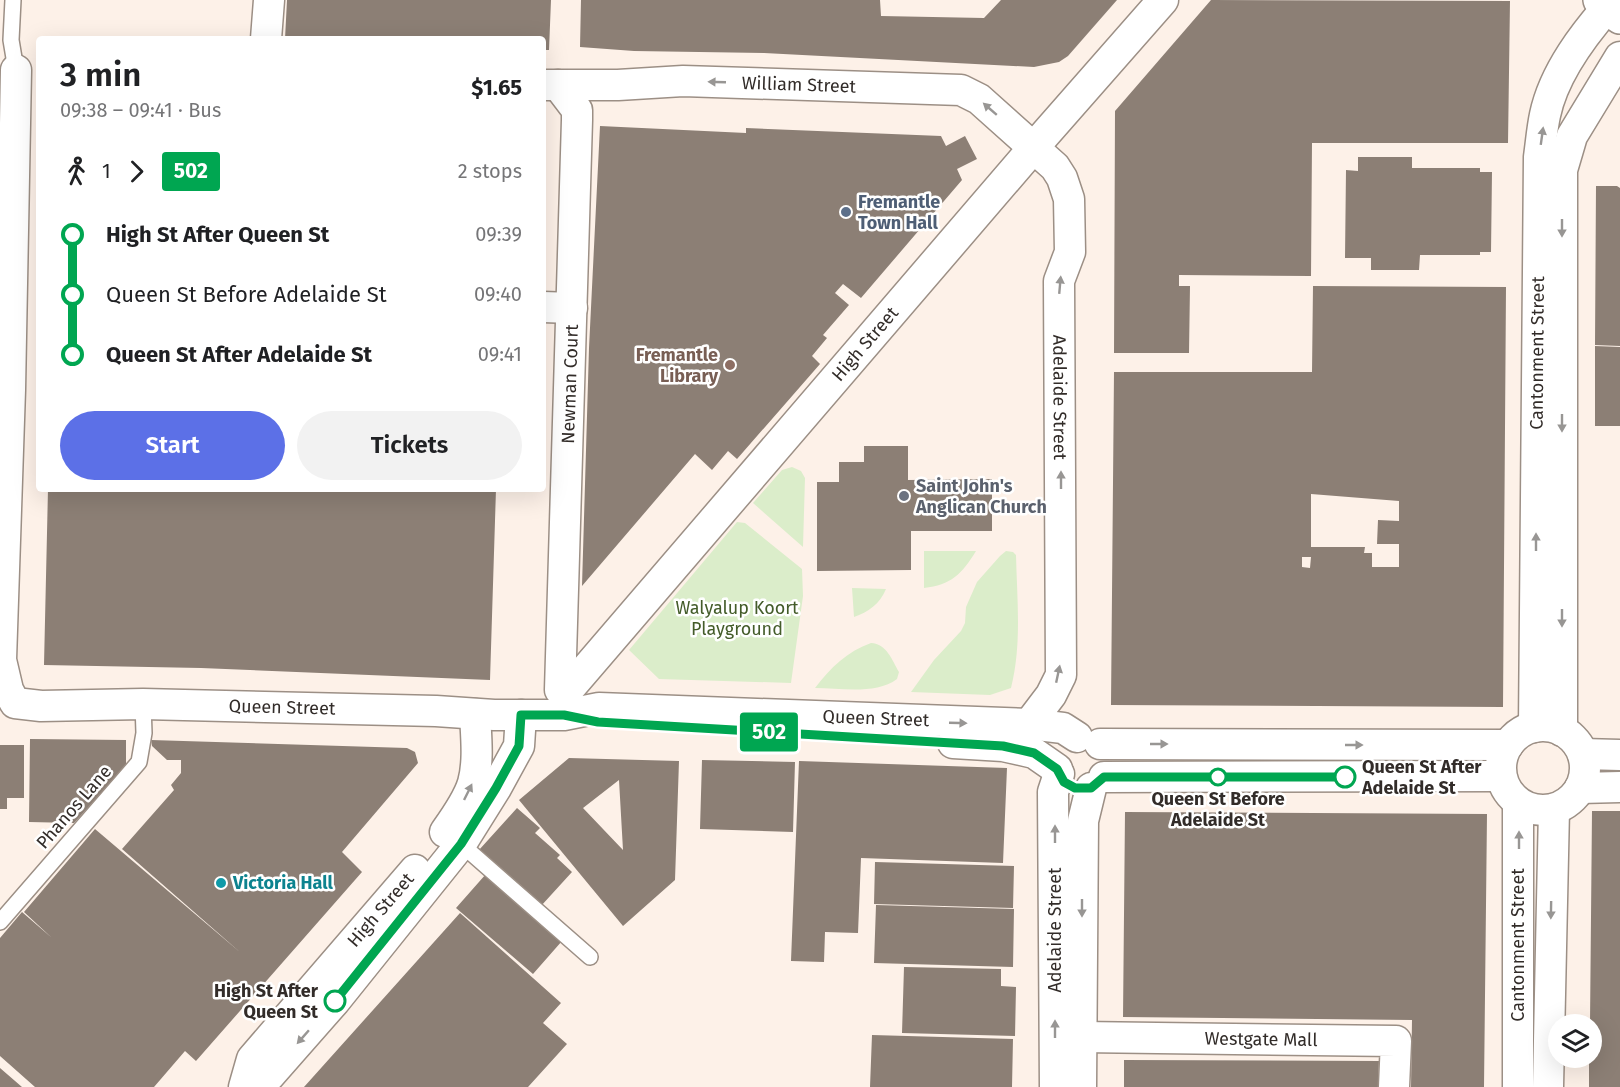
<!DOCTYPE html>
<html lang="en">
<head>
<meta charset="utf-8">
<style>
  :root { --surface:#fff; --page:#f2f2f2; --text:#202124; --muted:#757577; --accent:#5c70e7 }
  body { margin:0; font-family:"Fira Sans",sans-serif; background:var(--page); color:var(--text); height:100vh; display:flex; flex-direction:column; font-size:22px; white-space:nowrap }
  * { box-sizing:border-box; margin:0 }
  p { font-size:20px; color:var(--muted) }
  .icon { flex:none; width:33px; height:33px; fill:none; stroke:currentColor; stroke-width:2; stroke-linecap:round; stroke-linejoin:round }
  .map { position:relative; flex:1; overflow:hidden }
  .panel { position:absolute; left:36px; top:36px; width:510px; height:456px; display:flex; flex-direction:column; background:var(--surface); border-radius:6px; box-shadow:0 6px 24px #0002 }
  .panel>* { flex:none }
  .badge { padding:0 12px; border-radius:4px; font-size:21px; line-height:39px }
  .fabs { position:absolute; left:1548px; top:1014px; display:grid; gap:12px }
  .fabs a { display:grid; place-items:center; width:54px; height:54px; border-radius:50%; background:var(--surface); box-shadow:0 6px 24px #0002; font-size:30px }
  .map>.badge { position:absolute; translate:-50% -50%; box-shadow:0 0 0 3px #fff }
  .legs { display:flex; align-items:center; gap:9px; height:66px; padding:0 24px; font-size:20px }
  .legs p { margin-inline-start:auto }
  .headline { display:flex; align-items:center; justify-content:space-between; height:102px; padding:0 24px }
  h1 { font-size:33px; font-weight:600; line-height:45px }
  .button { display:flex; gap:12px; margin-top:auto; padding:12px 24px }
  .button a { flex:1; height:69px; border-radius:36px; background:var(--accent); color:#fff; font-size:24px; font-weight:600; line-height:69px; text-align:center }
  .button a+a { background:var(--page); color:var(--text) }
  ul { padding:0 24px; list-style:none }
  li { display:flex; align-items:center; gap:21px; height:60px; font-size:22px }
  li i { display:grid; place-items:center; width:9px; height:100%; margin:0 8px; background:currentColor }
  li i::after { content:''; width:15px; height:15px; margin:-8px; border:4px solid; border-radius:50%; background:var(--surface) }
  li p { margin-inline-start:auto }
  li:first-child i { background:linear-gradient(#0000 50%,currentColor 0) }
  li:last-child i { background:linear-gradient(currentColor 50%,#0000 0) }
  .map>svg:first-child { display:block }
</style>
</head>
<body>
<div class="map">
<svg width="1620" height="1087" viewBox="0 0 1620 1087">
  <rect width="100%" height="100%" fill="#fdf1e8"/>
  <path fill="#dbedca" d="M792 467 801 471 805 478 803 547 753 503 782 470Z
    M737 522 745 523 802 569 803 596 791 683 659 679 629 650Z
    M924 551H976C962 574 951 585 924 588Z
    M1006 551 1013 552 1016 555C1017 600 1022 644 1011 688L990 695 911 692 934 660 961 631 965 623 966 607 977 582 1000 556Z
    M852 588 886 589C880 604 868 612 854 617Z
    M871 643C887 644 892 660 899 672L897 679C876 695 840 688 815 688 830 668 848 651 871 643Z"/>
  <path fill="#8c7f75" fill-rule="evenodd" d="M287 0H551L549 50H543V39H285Z
    M581 0H880L881 16 984 18 1001 0H1117L1068 56 1059 62 1034 67 764 53 634 51 580 47Z
    M1211 0 1510 1 1508 143H1312L1311 276 1179 275V286H1190L1189 353H1114L1115 111Z
    M600 126 746 133V128L941 136 946 146 965 136 977 159 957 169 962 180 861 298 843 284 835 293 849 305 823 335 827 338 812 356 820 364 737 459 728 451 712 470 695 454 582 586 589 348Z
    M1358 157H1412V168H1480V172H1492L1491 252H1480V255H1420L1419 270H1371V258H1345L1346 170 1358 171Z
    M1596 186H1617L1620 188V346L1595 345Z
    M1313 286 1506 287 1503 707 1111 705 1114 372H1312ZM1311 494 1399 501V521L1378 520 1377 544H1399V567H1372V553H1364L1365 547H1311ZM1302 557H1311L1310 568 1302 567Z
    M1595 346 1620 347V426H1595Z
    M864 446H908V480L992 479V531H911V570L817 571V482H839V462H864Z
    M48 489H496L490 680 201 668 44 665Z
    M30 739 126 740V766L74 823 29 822Z
    M151 740 407 748 415 752 418 763 342 852 362 872 196 1061 185 1051 154 1087H35L0 1056V938L22 912 52 938 24 912 95 829 241 953 122 849 174 790 171 785 181 773V760H167L152 746Z
    M0 745H24V798H7V809H0Z
    M569 758 679 761 675 880 623 926 519 800ZM619 780 623 850 583 808Z
    M702 760 795 762 793 832 700 829Z
    M799 761 1007 768 1003 863 861 858 858 933 825 932 824 962 791 961Z
    M517 808 540 828 535 833 560 855 557 858 572 872 541 906 479 850Z
    M1592 811H1620V1087H1589V1058H1592V1024H1590Z
    M1125 812 1487 814 1484 1087H1411L1412 1020 1123 1017Z
    M875 862 1014 866 1013 908 874 904Z
    M486 874 562 941 533 974 456 908Z
    M876 905 1014 909 1013 967 874 963Z
    M460 913 561 1003 543 1023 567 1044 528 1087H304Z
    M904 967 1001 969V986L1016 987 1015 1036 902 1033Z
    M872 1035 1013 1039 1012 1087H870Z
    M1124 1060 1379 1061 1378 1087H1124Z
    M0 1068 22 1087H0Z"/>
  <g fill="none" stroke-linecap="round" stroke-linejoin="round">
    <g stroke="#9c8f85" stroke-width="18">
      <path id="lane" d="M13 0 11 40 16 70
        M461 844 590 957
        M0 922 139 762 144 733 143 704"/>
    </g>
    <g stroke="#9c8f85" stroke-width="33">
      <g id="street">
        <path d="M266 39 269 0"/>
        <path id="s1" d="M16 70 10 390 1 660 8 690 15 703 41 706 143 704 436 711 494 715H564L599 708 1029 724 1063 728 1077 737"/>
        <path id="s2" d="M543 85H618L683 81 961 90 979 99 1055 167 1062 178 1069 199 1070 252 1059 281 1061 675 1051 695 1029 724"/>
        <path d="M558 85 577 110V120L560 690"/>
        <path d="M543 307 572 308"/>
        <path id="s3" d="M568 690 1041 139 1163 0"/>
        <circle cx="1543" cy="768" r="42"/>
        <path id="s4" d="M1534 727 1539 157C1541 143 1542 129 1545 115 1554 72 1585 32 1614 0"/>
        <path d="M1562 731V170L1572 136 1620 57"/>
        <path d="M953 743 1003 746 1034 753 1057 769"/>
        <path d="M1100 744 1508 745"/>
        <path d="M1583 754 1620 755"/>
        <path d="M1104 777 1501 776"/>
        <path d="M1580 788 1620 787"/>
        <path d="M445 832C455 818 468 800 473 783 479 761 476 736 475 714"/>
        <path id="s5" d="M1081 1037 1396 1041 1394 1087"/>
        <path id="s6" d="M244 1087 252 1059 415 870"/>
        <path d="M249 1087 269 1076 335 1001 461 844 496 788 519 746 521 715"/>
        <path d="M1055 1087 1053 792 1059 774"/>
        <path d="M1081 1087 1083 821 1091 788"/>
        <path d="M1518 1087V803"/>
        <path d="M1548 1087 1554 809"/>
      </g>
    </g>
    <g stroke="#9c8f85" stroke-width="36">
      <path id="secondary" d="M1600 0 1620 17"/>
    </g>
    <use href="#lane" stroke="#fff" stroke-width="15"/>
    <use href="#street" stroke="#fff" stroke-width="30"/>
    <use href="#secondary" stroke="#fff" stroke-width="33"/>
  </g>
  <defs><path id="oneway-solid" d="M-6-.8H1V-3.2L6.5 0L1 3.2V.8H-6Z" transform="scale(1.5)"/></defs>
  <g fill="#989694">
    <use href="#oneway-solid" transform="translate(717 82) rotate(-178)"/>
    <use href="#oneway-solid" transform="translate(990 109) rotate(-139)"/>
    <use href="#oneway-solid" transform="translate(1542 136) rotate(-82)"/>
    <use href="#oneway-solid" transform="translate(1562 228) rotate(90)"/>
    <use href="#oneway-solid" transform="translate(1060 285) rotate(-85)"/>
    <use href="#oneway-solid" transform="translate(1562 423) rotate(90)"/>
    <use href="#oneway-solid" transform="translate(1061 480) rotate(-90)"/>
    <use href="#oneway-solid" transform="translate(1536 542) rotate(-90)"/>
    <use href="#oneway-solid" transform="translate(1562 618) rotate(90)"/>
    <use href="#oneway-solid" transform="translate(1058 674) rotate(-78)"/>
    <use href="#oneway-solid" transform="translate(958 723) rotate(2)"/>
    <use href="#oneway-solid" transform="translate(1159 744)"/>
    <use href="#oneway-solid" transform="translate(1354 745)"/>
    <use href="#oneway-solid" transform="translate(468 792) rotate(-64)"/>
    <use href="#oneway-solid" transform="translate(1055 834) rotate(-90)"/>
    <use href="#oneway-solid" transform="translate(1519 840) rotate(-90)"/>
    <use href="#oneway-solid" transform="translate(1082 908) rotate(90)"/>
    <use href="#oneway-solid" transform="translate(1551 910) rotate(91)"/>
    <use href="#oneway-solid" transform="translate(1055 1029) rotate(-90)"/>
    <use href="#oneway-solid" transform="translate(303 1037) rotate(131)"/>
  </g>
  <g fill="none" stroke-linecap="round" stroke-linejoin="round">
    <g stroke="#fff" stroke-width="14">
      <path id="line-1" d="M335 1001 461 844 496 788 519 746 521 715H564L598 722 1003 746 1034 753 1057 769 1064 782 1075 788H1091L1104 777H1345"/>
    </g>
    <use href="#line-1" stroke="#00a651" stroke-width="9"/>
  </g>
  <circle fill="#5c6f8a" stroke="#fff" stroke-width="2" cx="846" cy="212" r="6"/>
  <circle fill="#8d6e63" stroke="#fff" stroke-width="2" cx="730" cy="365" r="6"/>
  <circle fill="#6b7280" stroke="#fff" stroke-width="2" cx="904" cy="496" r="6"/>
  <g fill="#fff" stroke="#00a651" stroke-width="3">
    <circle cx="1218" cy="777" r="8"/>
    <circle cx="1345" cy="777" r="10"/>
    <circle cx="335" cy="1001" r="10"/>
  </g>
  <circle fill="#0f9aa8" stroke="#fff" stroke-width="2" cx="221" cy="883" r="6"/>
  <g text-anchor="middle" dominant-baseline="central" stroke-width="5" stroke-linejoin="round" paint-order="stroke">
    <g font-size="18" fill="#322c29" stroke="#fff">
      <text stroke="none"><textPath href="#s2" startOffset="256">William Street</textPath></text>
      <text stroke="none"><textPath href="#s3" startOffset="456">High Street</textPath></text>
      <text stroke="none"><textPath href="#s4" startOffset="374">Cantonment Street</textPath></text>
      <text transform="translate(570 384) rotate(-88)">Newman Court</text>
      <text stroke="none"><textPath href="#s2" startOffset="776">Adelaide Street</textPath></text>
      <text stroke="none"><textPath href="#s1" startOffset="903">Queen Street</textPath></text>
      <text stroke="none"><textPath href="#s1" startOffset="1498">Queen Street</textPath></text>
      <text transform="translate(74 807) rotate(-49)">Phanos Lane</text>
      <text stroke="none"><textPath href="#s6" startOffset="226">High Street</textPath></text>
      <text transform="translate(1055 930) rotate(-90)">Adelaide Street</text>
      <text transform="translate(1518 945) rotate(-90)">Cantonment Street</text>
      <text stroke="none"><textPath href="#s5" startOffset="180">Westgate Mall</textPath></text>
    </g>
    <g font-size="18" font-weight="bold" fill="#4e5e75" stroke="#fff" text-anchor="start">
      <text x="858" y="202">Fremantle<tspan x="858" dy="21">Town Hall</tspan></text>
    </g>
    <g font-size="18" font-weight="bold" fill="#785e54" stroke="#fff" text-anchor="end">
      <text x="718" y="355">Fremantle<tspan x="718" dy="21">Library</tspan></text>
    </g>
    <g font-size="18" font-weight="bold" fill="#5b616d" stroke="#fff" text-anchor="start">
      <text x="916" y="486">Saint John's<tspan x="916" dy="21">Anglican Church</tspan></text>
    </g>
    <g font-size="18" fill="#445c2a" stroke="#fff">
      <text x="737" y="608">Walyalup Koort<tspan x="737" dy="21">Playground</tspan></text>
    </g>
    <g font-size="18" font-weight="bold" fill="#322c29" stroke="#fff" text-anchor="start">
      <text x="1362" y="767">Queen St After<tspan x="1362" dy="21">Adelaide St</tspan></text>
      <text x="1218" y="799" text-anchor="middle">Queen St Before<tspan x="1218" dy="21">Adelaide St</tspan></text>
      <text x="318" y="991" text-anchor="end">High St After<tspan x="318" dy="21">Queen St</tspan></text>
    </g>
    <g font-size="18" font-weight="bold" fill="#0d838f" stroke="#fff" text-anchor="start">
      <text x="233" y="883">Victoria Hall</text>
    </g>
  </g>
</svg>
<div class="fabs">
<a><svg class="icon" aria-label="layers" viewBox="0 0 24 24"><path d="M12 4l9 5-9 5-9-5zM3 14l9 5 9-5"/></svg></a>
</div>
<b class="badge" style="left:769px;top:732px;background:#00a651;color:#fff">502</b>
<section class="panel">
<div class="headline"><div><h1>3 min</h1><p>09:38 – 09:41 · Bus</p></div><b>$1.65</b></div>
<div class="legs"><svg class="icon" aria-label="walk" viewBox="0 0 24 24"><circle cx="13" cy="4" r="2"/><path d="M13 8l-2 6 4 7M11 14l-3 7M7 12l3-4h3l4 4"/></svg>1<svg class="icon" aria-label="forward" viewBox="0 0 24 24"><path d="M9 5l7 7-7 7"/></svg><b class="badge" style="background:#00a651;color:#fff">502</b><p>2 stops</p></div>
<ul>
<li><i style="color:#00a651"></i><b>High St After Queen St</b><p>09:39</p></li>
<li><i style="color:#00a651"></i><span>Queen St Before Adelaide St</span><p>09:40</p></li>
<li><i style="color:#00a651"></i><b>Queen St After Adelaide St</b><p>09:41</p></li>
</ul>
<div class="button"><a>Start</a><a>Tickets</a></div>
</section>
</div>
</body>
</html>
